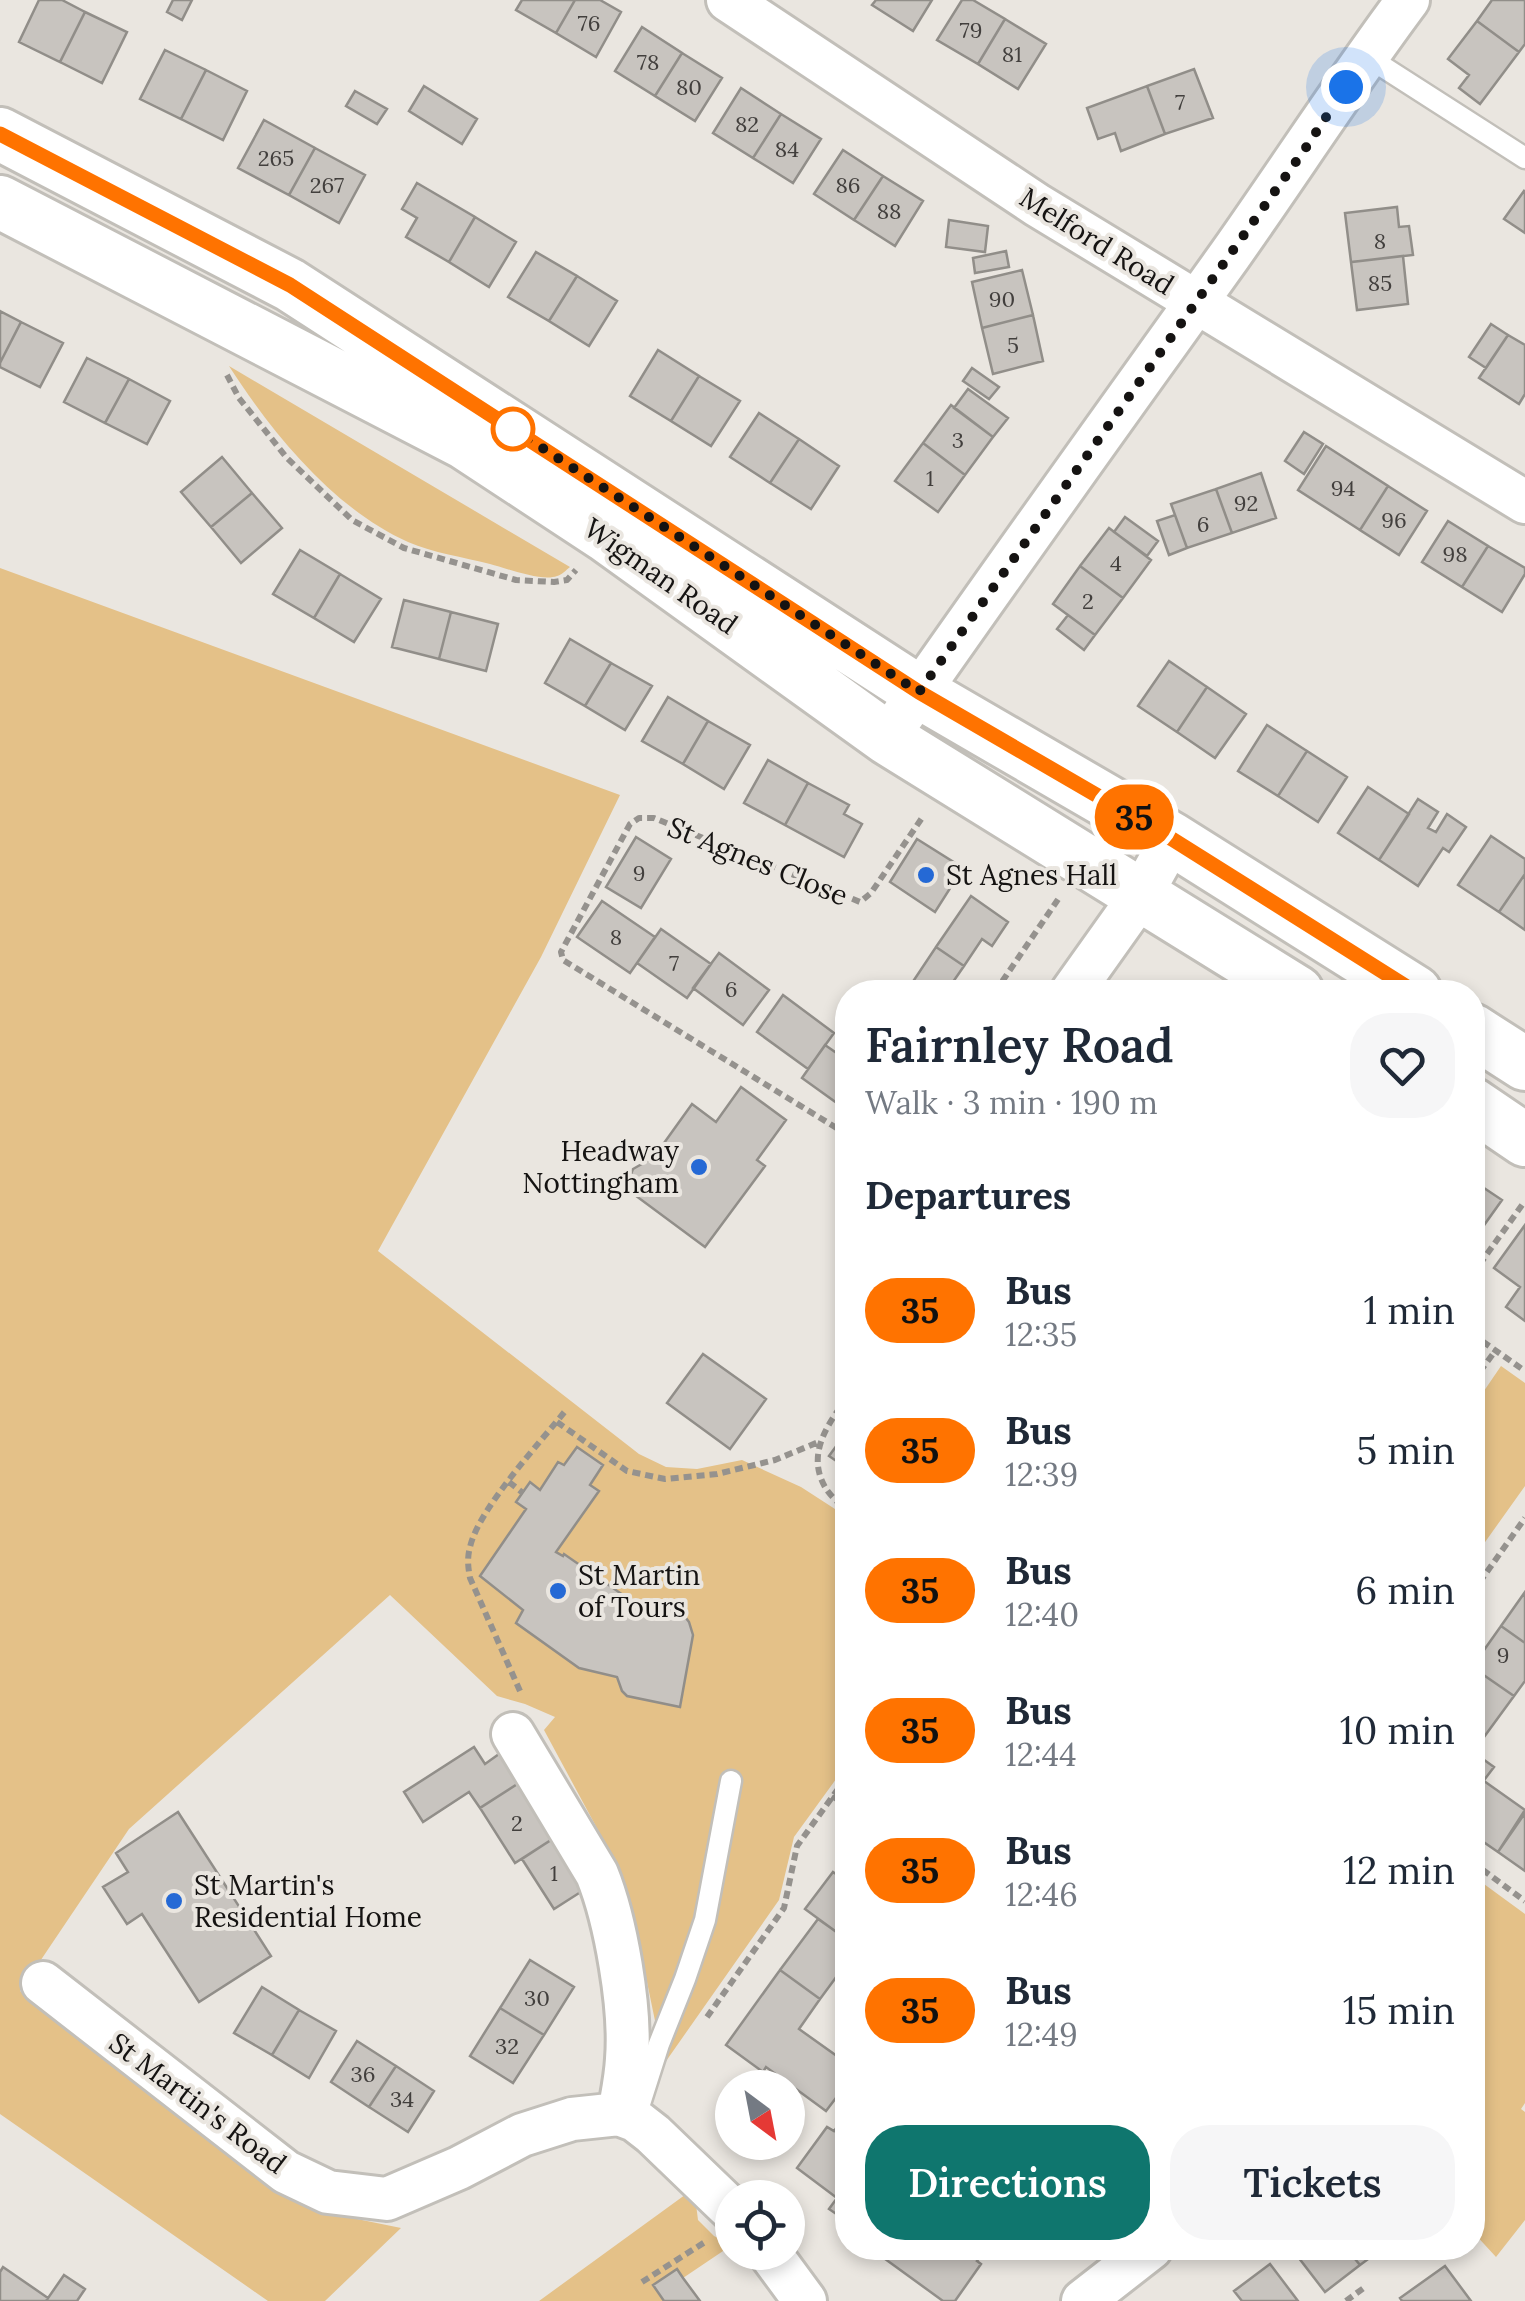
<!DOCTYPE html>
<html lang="en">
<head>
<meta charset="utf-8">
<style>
  :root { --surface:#fff; --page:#f6f6f7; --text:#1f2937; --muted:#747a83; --accent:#0f766e }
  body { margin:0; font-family:Lora,serif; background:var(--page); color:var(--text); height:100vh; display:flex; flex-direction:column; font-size:38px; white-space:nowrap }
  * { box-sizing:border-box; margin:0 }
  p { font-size:32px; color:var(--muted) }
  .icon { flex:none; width:55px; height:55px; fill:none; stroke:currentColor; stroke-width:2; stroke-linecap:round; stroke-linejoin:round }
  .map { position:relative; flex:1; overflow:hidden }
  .panel { position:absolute; left:835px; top:980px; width:650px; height:1280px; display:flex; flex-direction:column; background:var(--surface); border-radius:40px; box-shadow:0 5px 15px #0003 }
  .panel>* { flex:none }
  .badge { padding:0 20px; border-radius:32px; font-size:35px; line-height:65px }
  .needle { width:65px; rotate:148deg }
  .buttons { position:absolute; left:715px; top:2070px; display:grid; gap:20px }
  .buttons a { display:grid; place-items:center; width:90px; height:90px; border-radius:50%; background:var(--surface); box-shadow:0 5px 15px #0003; font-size:50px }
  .you { position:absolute; width:50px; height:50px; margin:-25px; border:8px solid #fff; border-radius:50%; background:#1a73e8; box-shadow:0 0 0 15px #1a73e833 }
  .map>.badge { position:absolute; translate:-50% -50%; box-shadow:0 0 0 5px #fff }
  h2 { padding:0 30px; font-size:38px; line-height:90px }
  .round { display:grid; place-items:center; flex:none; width:105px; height:105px; border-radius:40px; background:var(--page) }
  .headline { display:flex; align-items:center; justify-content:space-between; height:170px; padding:0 30px }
  h1 { font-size:48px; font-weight:600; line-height:75px }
  .primary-button { display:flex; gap:20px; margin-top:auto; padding:20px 30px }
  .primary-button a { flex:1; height:115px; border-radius:40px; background:var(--accent); color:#fff; font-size:40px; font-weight:600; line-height:115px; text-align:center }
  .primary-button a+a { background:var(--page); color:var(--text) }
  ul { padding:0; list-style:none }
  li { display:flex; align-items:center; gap:30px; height:140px; padding:0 30px }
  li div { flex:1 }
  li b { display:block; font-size:38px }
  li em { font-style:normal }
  li .badge { min-width:110px; font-weight:700; text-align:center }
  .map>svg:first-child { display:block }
</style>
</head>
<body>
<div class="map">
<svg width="1525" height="2301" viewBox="0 0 1525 2301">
  <rect width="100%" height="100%" fill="#eae6e0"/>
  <path fill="#e4c188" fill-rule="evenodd" d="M229 366 570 567C566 570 562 575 557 576 542 582 506 568 490 564 463 557 433 553 408 542 334 509 272 433 229 366Z
    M0 568 620 795 541 957 378 1251 639 1454 666 1467 697 1469 742 1460 801 1487 835 1509 847 1523V1764L794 1837 779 1900 664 2064 631 1905 613 1858 544 1730 555 1717 525 1704 497 1696 390 1595 129 1829 20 1991 323 2212 401 2228 325 2301H268L0 2114ZM577 1447 603 1465 590 1485 556 1552 563 1556 565 1554 646 1611 667 1606 680 1610 693 1635 681 1706 627 1696 622 1691 617 1677 579 1668 523 1610 526 1509 516 1502 529 1483 540 1490 558 1462 564 1465Z
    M1501 1366 1525 1383V1486L1473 1559V1407Z
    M1473 1876 1525 1914V2103L1521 2109 1525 2112V2220L1496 2257 1473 2232Z
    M689 2192 696 2204 698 2220 714 2236 732 2245 683 2278 676 2269 653 2285 664 2301H539Z"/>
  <path fill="#c8c4bf" stroke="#918e89" stroke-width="2.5" d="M39 0H62L85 12 60 62 19 42Z
    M173 0H192L182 20 167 12Z
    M522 0H575L556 33 516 10Z
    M575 0H600L621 12 596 57 556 33Z
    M876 0H932L913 31 872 5Z
    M962 0H973L1005 19 978 64 937 40Z
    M1492 0H1525V44L1519 52 1477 21Z
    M85 12 127 32 102 83 60 62Z
    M1005 19 1046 44 1018 89 978 64Z
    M1477 21 1519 52 1480 104 1459 88 1469 75 1448 59Z
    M642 27 682 53 655 96 615 71Z
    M165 50 206 70 181 119 140 99Z
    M682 53 722 78 695 121 655 96Z
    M1194 69 1213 118 1165 134 1147 86Z
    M206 70 247 91 223 140 181 119Z
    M424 86 477 119 462 144 409 111Z
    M1147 86 1165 134 1121 151 1115 133 1098 139 1087 108Z
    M741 88 781 114 753 158 713 133Z
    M355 91 387 109 377 124 346 106Z
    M781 114 821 139 793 183 753 158Z
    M264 120 315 148 289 195 238 168Z
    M315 148 365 175 339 223 289 195Z
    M843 150 883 176 854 220 814 194Z
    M883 176 923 201 895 246 854 220Z
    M417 183 475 217 449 262 406 237 417 218 402 209Z
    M1524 191 1525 192V233L1504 219Z
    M1397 207 1399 227 1409 226 1413 255 1351 262 1345 213Z
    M475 217 516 242 489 287 449 262Z
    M949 220 988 226 985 252 946 247Z
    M1006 251 1009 267 975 273 973 258Z
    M536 252 577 276 549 321 508 297Z
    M1403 256 1408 304 1357 310 1351 262Z
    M1022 270 1033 315 982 328 972 282Z
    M577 276 617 301 589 346 549 321Z
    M0 311 21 322 0 363Z
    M1033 315 1043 361 993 374 982 328Z
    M21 322 63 343 40 387 0 367V363Z
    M1491 324 1508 335 1486 368 1469 357Z
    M1508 335 1525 345V394L1519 404 1479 378Z
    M658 350 699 376 671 421 630 396Z
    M87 358 129 379 105 423 64 402Z
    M972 368 999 387 989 399 963 381Z
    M699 376 740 401 711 446 671 421Z
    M129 379 170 401 147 444 105 423Z
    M968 389 1008 418 993 437 954 408Z
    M951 405 993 437 965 475 923 443Z
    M759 413 799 439 770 483 730 457Z
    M1304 432 1323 444 1304 474 1285 461Z
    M799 439 839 466 811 509 770 483Z
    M923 443 965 475 938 512 895 481Z
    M1326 446 1388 486 1360 530 1298 490Z
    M222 457 252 493 211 527 181 492Z
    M1261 473 1276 518 1232 533 1216 489Z
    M1388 486 1427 511 1399 555 1360 530Z
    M1216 489 1232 533 1187 548 1171 504Z
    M252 493 282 528 241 563 211 527Z
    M1175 515 1187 548 1169 555 1157 521Z
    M1125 517 1158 541 1147 556 1114 532Z
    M1448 521 1488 546 1462 587 1422 562Z
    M1109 528 1151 560 1123 598 1080 566Z
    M1488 546 1525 568V574L1502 612 1462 587Z
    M300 550 340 574 314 618 273 594Z
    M1080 566 1123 598 1095 635 1053 604Z
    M340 574 381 599 354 642 314 618Z
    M404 600 451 612 439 659 392 647Z
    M451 612 498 624 486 671 439 659Z
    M1068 615 1095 635 1084 650 1057 629Z
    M570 639 611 663 585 706 545 683Z
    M1169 661 1207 687 1177 732 1138 706Z
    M611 663 652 686 625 730 585 706Z
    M1207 687 1246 714 1215 758 1177 732Z
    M668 697 708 721 683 764 642 741Z
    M708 721 750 745 724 789 683 764Z
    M1267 725 1307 751 1278 796 1238 771Z
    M1307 751 1347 777 1318 822 1278 796Z
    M768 760 808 783 785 825 744 803Z
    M808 783 849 805 844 814 862 824 844 857 785 825Z
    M1368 787 1409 814 1379 860 1338 833Z
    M1418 799 1438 812 1428 828 1436 832 1447 814 1466 827 1449 852 1443 848 1418 886 1379 860Z
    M1491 836 1525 859V874L1499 912 1458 885Z
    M636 837 671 859 641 908 606 887Z
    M917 839 963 868 935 912 890 882Z
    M1525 874V930L1499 912Z
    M971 896 1008 922 992 946 982 939 964 966 936 947Z
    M602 901 655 937 630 973 577 937Z
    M661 929 711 964 687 998 637 963Z
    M936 947 964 966 946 992H906Z
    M719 953 769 990 743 1025 693 988Z
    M783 995 834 1033 808 1069 757 1032Z
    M825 1045 848 1061V1111L802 1078Z
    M741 1087 786 1120 757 1160 765 1166 705 1247 628 1190 629 1179 633 1169 654 1157 692 1104 716 1122Z
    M1472 1180 1502 1200 1472 1242Z
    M1525 1225V1321L1506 1307 1520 1287 1494 1268Z
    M703 1354 766 1399 730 1449 667 1403Z
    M848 1430V1469L829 1456Z
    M577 1447 603 1465 590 1485 599 1491 556 1552 563 1556 564 1554 646 1611 667 1606 680 1610 689 1622 693 1635 680 1707 627 1696 622 1691 617 1677 579 1668 516 1623 523 1610 480 1576 526 1509 516 1502 530 1482 540 1490 558 1462 564 1465Z
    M1525 1592V1643L1501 1626Z
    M1501 1626 1525 1643V1681L1514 1696 1472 1667Z
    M1472 1667 1514 1696 1484 1737 1472 1729Z
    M1472 1729 1484 1737 1473 1752 1494 1767 1472 1796Z
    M474 1747 485 1764 499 1754 519 1783 480 1808 469 1792 423 1822 404 1792Z
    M1484 1781 1525 1810 1498 1852 1472 1834V1796Z
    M519 1783 554 1838 515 1863 480 1808Z
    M178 1812 271 1956 199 2002 142 1914 127 1924 103 1887 128 1872 116 1853Z
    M1525 1813V1871L1498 1852Z
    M554 1838 587 1888 554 1909 522 1859Z
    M833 1872 848 1882 846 1939 805 1909Z
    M818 1919 848 1940V1961L820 1999 780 1970Z
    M530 1960 574 1987 544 2035 500 2008Z
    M780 1970 820 1999 799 2029 848 2064V2082L826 2111 766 2067 763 2072 726 2045Z
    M262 1987 299 2010 272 2055 234 2033Z
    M500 2008 544 2035 513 2083 470 2056Z
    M299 2010 336 2031 309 2078 272 2055Z
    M357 2041 396 2066 369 2107 331 2082Z
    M396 2066 434 2091 408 2132 369 2107Z
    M847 2114 848 2183 837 2198 797 2168 827 2127 834 2131Z
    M848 2183V2222L829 2209Z
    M870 2248H987L977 2261 981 2264 955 2301H943Z
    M1293 2248H1346L1360 2265 1325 2292 1292 2249Z
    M1346 2248H1383L1360 2265Z
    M1270 2264 1298 2301H1242L1234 2291Z
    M1445 2266 1471 2301H1402L1400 2298Z
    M3 2267 48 2298 46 2301H0V2272Z
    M677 2269 683 2278 700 2301H664L653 2285Z
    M64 2275 85 2289 77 2301H46Z"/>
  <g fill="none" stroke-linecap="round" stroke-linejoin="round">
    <g stroke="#c2bfb9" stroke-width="25">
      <path id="service" d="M1366 56 1525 158
        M638 2110 659 2044 685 1979 705 1920 731 1781"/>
    </g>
    <g stroke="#c2bfb9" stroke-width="48">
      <path id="minor" d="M728 0 1037 205 1525 502
        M887 738C1000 575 1115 416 1230 255 1290 170 1346 83 1408 0
        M1072 992 1141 895 1172 839
        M513 1734 597 1874C616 1921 631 2008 627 2059 626 2078 622 2096 619 2114
        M43 1983 286 2172 328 2192 387 2199 459 2168 522 2135 572 2119 619 2114 635 2120 653 2134 732 2210
        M769 2252 805 2301
        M1083 2301 1151 2248"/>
    </g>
    <g stroke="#c2bfb9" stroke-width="58">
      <path id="tertiary" d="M0 134 290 285 919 692 1172 839 1415 992
        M0 202 465 443 605 535 887 738 1297 992
        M1472 1030 1525 1064
        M1472 1104 1525 1140"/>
    </g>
    <path stroke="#95928e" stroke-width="6" stroke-dasharray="8 5" stroke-linecap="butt" d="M227 375 239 398 287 458 352 520 404 548 516 580 554 582 567 580 576 570
      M995 992 1059 898
      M848 1135 563 960 561 952 630 824 639 818H654L860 902 871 893 924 815
      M1472 1275 1525 1201
      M1472 1334 1525 1371
      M1472 1382 1496 1350
      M848 1397C828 1423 806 1454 825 1487 830 1496 840 1504 848 1512
      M557 1422 627 1471 665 1479 717 1474 775 1460 821 1441
      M509 1482 523 1493
      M1472 1593 1525 1518
      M520 1691 470 1578C468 1567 467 1558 470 1547 479 1508 540 1443 566 1410
      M832 1796 848 1806
      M1472 1862 1525 1901
      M707 2017 784 1908 797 1846 848 1775
      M642 2282 705 2242
      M1346 2301 1365 2287"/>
    <use href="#service" stroke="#fff" stroke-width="20"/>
    <use href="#minor" stroke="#fff" stroke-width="42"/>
    <use href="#tertiary" stroke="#fff" stroke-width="52"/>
  </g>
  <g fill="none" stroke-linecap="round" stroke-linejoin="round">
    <g stroke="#fff" stroke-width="22">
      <path id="line" d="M0 134 290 285 919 692 1172 839 1415 992"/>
    </g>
    <use href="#line" stroke="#ff7300" stroke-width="15"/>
    <path stroke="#151312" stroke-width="10" stroke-dasharray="0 18" d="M513 429 919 692 1305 149 1346 87"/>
  </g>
  <circle fill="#fff" stroke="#ff7300" stroke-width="5" cx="513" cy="429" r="20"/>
  <g fill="#2569d5" stroke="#eae6e0" stroke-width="4">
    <circle cx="926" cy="875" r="10"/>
    <circle cx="699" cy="1167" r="10"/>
    <circle cx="558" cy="1591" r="10"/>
    <circle cx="174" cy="1901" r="10"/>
  </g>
  <g text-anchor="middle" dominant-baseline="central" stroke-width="8" stroke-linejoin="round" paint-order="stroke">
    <g font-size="22" fill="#423f3d">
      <text x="589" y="23">76</text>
      <text x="971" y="30">79</text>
      <text x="1012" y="54">81</text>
      <text x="648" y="62">78</text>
      <text x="689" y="87">80</text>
      <text x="1180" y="102">7</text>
      <text x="747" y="124">82</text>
      <text x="787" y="149">84</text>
      <text x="276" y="158">265</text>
      <text x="327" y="185">267</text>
      <text x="848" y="185">86</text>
      <text x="889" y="211">88</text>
      <text x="1380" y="241">8</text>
      <text x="1380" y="283">85</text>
      <text x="1002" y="299">90</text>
      <text x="1013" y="345">5</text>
      <text x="958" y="440">3</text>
      <text x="930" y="478">1</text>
      <text x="1343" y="488">94</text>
      <text x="1246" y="503">92</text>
      <text x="1394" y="520">96</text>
      <text x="1203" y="524">6</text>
      <text x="1455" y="554">98</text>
      <text x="1116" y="563">4</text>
      <text x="1088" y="601">2</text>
      <text x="639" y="873">9</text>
      <text x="616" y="937">8</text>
      <text x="674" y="963">7</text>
      <text x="731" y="989">6</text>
      <text x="1503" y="1655">9</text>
      <text x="517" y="1823">2</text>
      <text x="554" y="1873">1</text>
      <text x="537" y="1998">30</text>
      <text x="507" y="2046">32</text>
      <text x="363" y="2074">36</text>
      <text x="402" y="2099">34</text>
    </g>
    <g font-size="28" fill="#151312" stroke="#eae6e0">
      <text transform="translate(1097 241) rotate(32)">Melford Road</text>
      <text transform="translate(661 576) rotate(35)">Wigman Road</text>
      <text transform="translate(758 861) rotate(22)">St Agnes Close</text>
      <text transform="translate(198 2103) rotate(37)">St Martin's Road</text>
    </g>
    <g font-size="28" fill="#151312" stroke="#eae6e0" text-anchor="start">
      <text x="946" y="875">St Agnes Hall</text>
      <text x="679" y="1151" text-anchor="end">Headway<tspan x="679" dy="32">Nottingham</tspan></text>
      <text x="578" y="1575">St Martin<tspan x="578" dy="32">of Tours</tspan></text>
      <text x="194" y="1885">St Martin's<tspan x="194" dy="32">Residential Home</tspan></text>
    </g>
  </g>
</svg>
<div class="buttons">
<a><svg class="needle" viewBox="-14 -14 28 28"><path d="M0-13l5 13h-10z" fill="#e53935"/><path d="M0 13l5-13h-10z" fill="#747a83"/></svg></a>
<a><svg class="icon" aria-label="locate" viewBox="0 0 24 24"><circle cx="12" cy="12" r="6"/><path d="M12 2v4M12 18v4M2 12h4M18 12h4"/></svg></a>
</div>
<div class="you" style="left:1346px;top:87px"></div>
<b class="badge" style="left:1134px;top:817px;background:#ff7300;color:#111">35</b>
<section class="panel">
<div class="headline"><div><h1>Fairnley Road</h1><p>Walk · 3 min · 190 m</p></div><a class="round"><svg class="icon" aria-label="heart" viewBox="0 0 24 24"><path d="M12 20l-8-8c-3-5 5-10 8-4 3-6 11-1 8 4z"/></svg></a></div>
<h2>Departures</h2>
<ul>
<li><span class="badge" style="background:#ff7300;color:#111">35</span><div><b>Bus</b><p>12:35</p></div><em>1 min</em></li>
<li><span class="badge" style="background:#ff7300;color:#111">35</span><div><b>Bus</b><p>12:39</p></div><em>5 min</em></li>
<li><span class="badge" style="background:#ff7300;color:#111">35</span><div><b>Bus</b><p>12:40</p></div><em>6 min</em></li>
<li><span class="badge" style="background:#ff7300;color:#111">35</span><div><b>Bus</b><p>12:44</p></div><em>10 min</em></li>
<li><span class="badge" style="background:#ff7300;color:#111">35</span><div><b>Bus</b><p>12:46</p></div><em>12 min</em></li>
<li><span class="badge" style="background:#ff7300;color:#111">35</span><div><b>Bus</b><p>12:49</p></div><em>15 min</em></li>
</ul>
<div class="primary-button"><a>Directions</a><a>Tickets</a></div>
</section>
</div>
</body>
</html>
